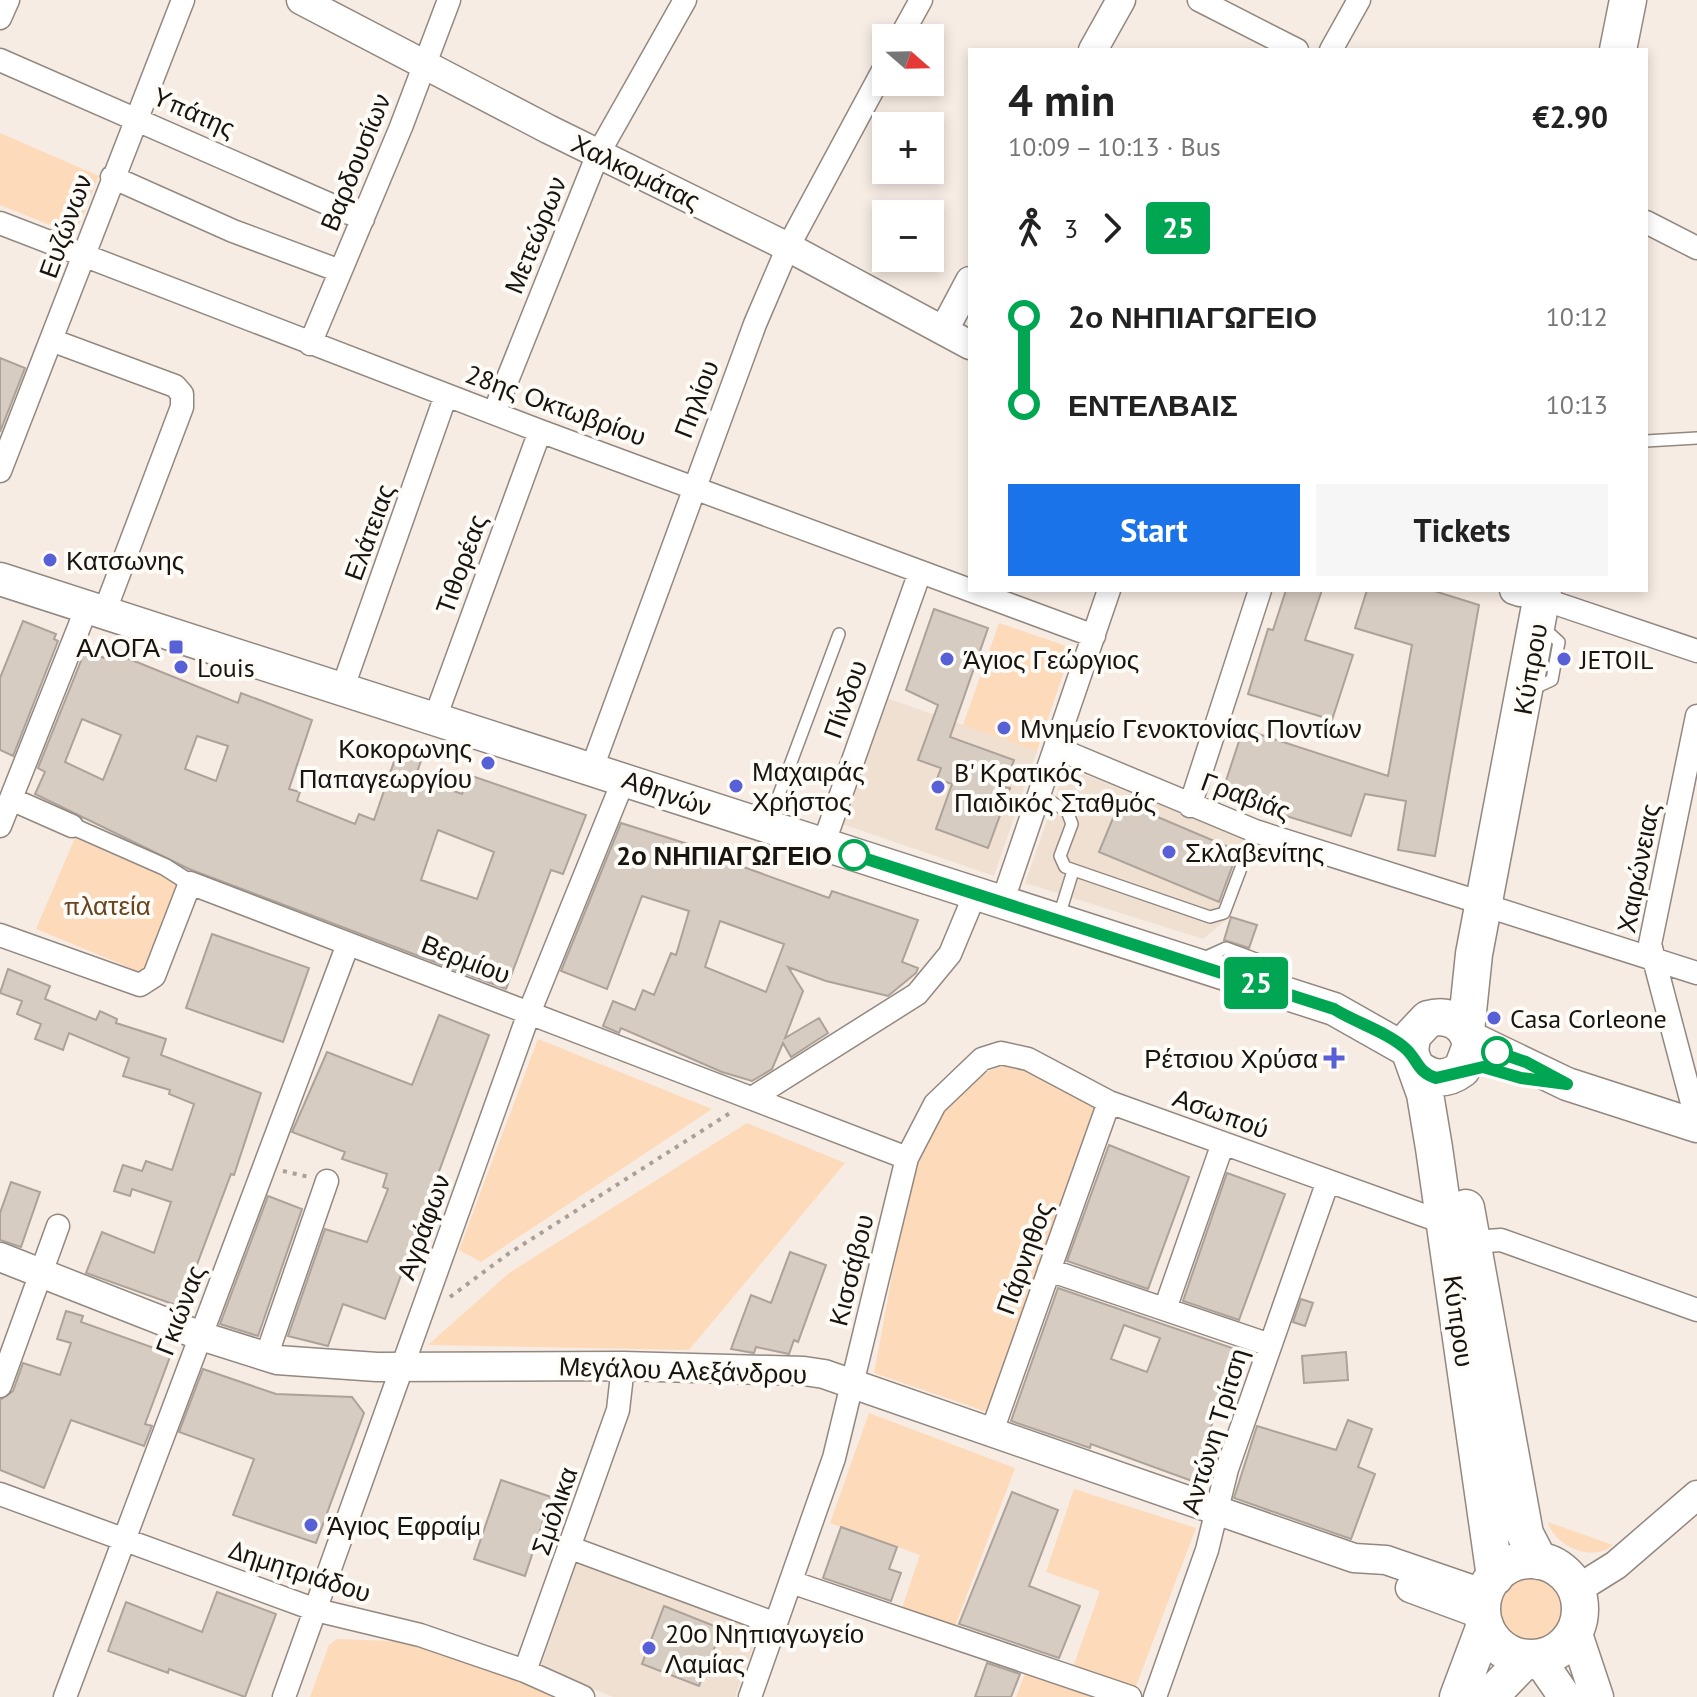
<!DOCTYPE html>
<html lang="en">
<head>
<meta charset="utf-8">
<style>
  :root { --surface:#fff; --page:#f6f6f6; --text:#222; --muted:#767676; --accent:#1a73e8 }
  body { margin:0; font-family:"PT Sans",sans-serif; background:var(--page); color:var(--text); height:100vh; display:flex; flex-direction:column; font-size:30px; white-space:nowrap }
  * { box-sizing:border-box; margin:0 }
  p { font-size:26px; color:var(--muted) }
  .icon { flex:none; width:44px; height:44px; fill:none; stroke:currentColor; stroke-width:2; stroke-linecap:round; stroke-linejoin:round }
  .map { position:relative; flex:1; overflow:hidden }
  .side { position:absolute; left:968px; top:48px; width:680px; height:544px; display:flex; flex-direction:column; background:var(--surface); border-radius:0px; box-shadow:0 4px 12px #0003 }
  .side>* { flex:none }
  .badge { padding:0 16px; border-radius:6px; font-size:28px; line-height:52px }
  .needle { width:52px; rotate:110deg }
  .buttons { position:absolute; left:872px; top:24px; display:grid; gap:16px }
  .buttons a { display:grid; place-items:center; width:72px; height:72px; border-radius:0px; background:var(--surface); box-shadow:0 4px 12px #0003; font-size:40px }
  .map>.badge { position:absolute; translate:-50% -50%; box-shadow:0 0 0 4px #fff }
  .legs { display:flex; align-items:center; gap:12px; height:88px; padding:0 40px; font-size:26px }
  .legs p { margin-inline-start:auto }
  .head { display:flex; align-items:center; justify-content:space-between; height:136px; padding:0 40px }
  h1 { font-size:44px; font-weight:800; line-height:60px }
  .cta { display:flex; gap:16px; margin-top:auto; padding:16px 40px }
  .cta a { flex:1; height:92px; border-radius:0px; background:var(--accent); color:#fff; font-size:32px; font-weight:800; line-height:92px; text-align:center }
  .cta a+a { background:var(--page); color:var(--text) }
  ul { padding:0 40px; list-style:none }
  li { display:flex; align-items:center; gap:28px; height:88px; font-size:30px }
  li i { display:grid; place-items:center; width:12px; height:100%; margin:0 10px; background:currentColor }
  li i::after { content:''; width:20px; height:20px; margin:-10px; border:6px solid; border-radius:50%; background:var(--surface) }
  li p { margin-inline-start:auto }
  li:first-child i { background:linear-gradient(#0000 50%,currentColor 0) }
  li:last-child i { background:linear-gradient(currentColor 50%,#0000 0) }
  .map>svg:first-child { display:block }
</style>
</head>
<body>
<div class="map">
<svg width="1697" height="1697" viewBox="0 0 1697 1697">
  <rect width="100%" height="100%" fill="#f7ece3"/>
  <path fill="#f0e0d1" d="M884 697 1037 751 994 876 839 823Z
    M1066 767 1254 843 1226 920 1203 939 1025 883Z
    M577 1561 760 1628 735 1697H613L540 1668Z"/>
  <path fill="#fddab9" d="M0 133 99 176 75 235 0 205Z
    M999 623 1072 648 1037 751 963 725Z
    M75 838 178 882 143 973 36 929Z
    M538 1039 712 1109 481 1262 459 1250Z
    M1008 1065 1023 1069 1096 1106 987 1412 874 1373C887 1310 908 1157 943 1110 958 1091 983 1069 1008 1065Z
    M747 1123 845 1163 689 1350 428 1345 509 1273Z
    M869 1413 1015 1468 955 1626 902 1608 920 1555 830 1523Z
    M1074 1489 1196 1528 1136 1686 1073 1667 1100 1591 1046 1572Z
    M1548 1523V1522L1613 1545C1592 1563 1556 1546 1548 1523Z
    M1498 1608a34 34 0 1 1 68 0a34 34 0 1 1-68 0Z
    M337 1639 419 1642 562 1697H310L329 1645Z
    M1025 1674 1092 1697H1016Z"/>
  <path fill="#d6ccc2" stroke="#aca299" stroke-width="2" fill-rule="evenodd" d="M0 358 25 368 0 432Z
    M1286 590H1322L1305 640 1353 655 1332 720 1248 694 1268 629 1273 630Z
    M1367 590H1431L1479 605 1435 856 1398 850 1406 801 1365 794 1351 836 1221 796 1243 729 1388 776 1412 645 1355 628Z
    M934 609 988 628 950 737 1014 760 1004 787 1010 788 988 848 936 829 952 784 937 779 941 768 918 760 938 705 906 690Z
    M23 621 56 634 54 639 58 641 13 756 0 750V678Z
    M107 650 238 703 241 693 312 720 289 789 300 792 297 801 355 824 359 814 374 820 398 750 422 758 415 778 462 794 469 775 586 815 563 874 551 870 506 989 189 869 35 794 45 772 38 768 85 651 104 658ZM82 719 121 735 103 780 65 762ZM197 736 228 746 216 781 185 769ZM438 830 494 852 477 899 421 880Z
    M1120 801 1238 851 1219 902 1099 852Z
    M621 823 739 860 738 865 829 898 832 891 918 920 902 962 918 968 916 973 888 996 826 981 788 967 803 991 785 1038 819 1018 828 1033 791 1057 783 1043 772 1069 752 1081 722 1072 621 1028 619 1033 603 1026 613 1001 635 1010 643 990 654 995 671 953 676 955 689 911 642 896 607 989 561 971ZM720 921 784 944 766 992 705 967Z
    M1231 917 1257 925 1249 948 1224 940Z
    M212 934 309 968 283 1042 186 1008Z
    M8 969 50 986 45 999 96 1020 100 1011 117 1019 116 1023 166 1039 161 1055 261 1093 234 1175 231 1174 181 1307 86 1273 102 1232 154 1253 171 1202 132 1189 130 1196 114 1191 123 1165 142 1171 146 1161 172 1170 194 1104 169 1094 170 1090 123 1076 129 1058 69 1033 63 1050 35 1039 41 1024 17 1014 22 1001 0 993Z
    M439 1015 489 1035 385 1319 343 1304 328 1346 288 1336 325 1229 367 1242 388 1189 383 1187 387 1174 342 1159 345 1152 292 1132 327 1052 412 1085Z
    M1109 1145 1189 1177 1148 1289 1067 1261Z
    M1227 1173 1285 1194 1239 1320 1183 1301Z
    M11 1182 40 1192 21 1247 0 1240V1213Z
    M268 1196 302 1209 258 1336 220 1324Z
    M790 1252 826 1265 798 1342 794 1340 789 1354 756 1347 754 1353 731 1349 751 1295 771 1303Z
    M1058 1288 1238 1350 1192 1481 1091 1444 1090 1448 1011 1421ZM1124 1325 1160 1338 1147 1372 1111 1359Z
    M1301 1299 1313 1303 1305 1326 1293 1322Z
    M66 1311 83 1316 81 1322 171 1354 145 1424 152 1426 144 1446 71 1420 44 1488 0 1470V1400L13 1391 23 1363 60 1375 71 1343 57 1339Z
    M1346 1352 1348 1380 1304 1383 1302 1356Z
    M203 1369 276 1394 352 1397 364 1413 316 1543 233 1515 254 1459 179 1432Z
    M1348 1420 1372 1429 1358 1467 1375 1474 1351 1539 1234 1498 1257 1426 1336 1450Z
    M501 1480 551 1497 525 1576 474 1559Z
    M1012 1492 1058 1510 1029 1586 1080 1606 1059 1658 959 1624Z
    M841 1527 897 1547 889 1569 901 1573 891 1601 823 1578Z
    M217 1592 276 1614 245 1697 169 1669 168 1673 108 1651 126 1602 202 1632Z
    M664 1606 722 1629 699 1686 642 1664Z
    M987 1663 1020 1674 1011 1697H975Z"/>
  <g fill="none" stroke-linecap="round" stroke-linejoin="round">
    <g stroke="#928880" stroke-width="14">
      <path id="service" d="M1646 441 1697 438
        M1539 686 1552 680 1559 642 1548 632
        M1041 796 1067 811 1072 824 1060 856 1065 867 1210 917 1224 913 1255 831
        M768 824 839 634
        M1059 916 1073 871
        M1206 957 1226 948 1264 962 1275 977"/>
    </g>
    <g stroke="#928880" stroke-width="19">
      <path id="pedestrian" d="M72 826 165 867 190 883"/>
    </g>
    <g stroke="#928880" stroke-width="25">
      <path id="minor" d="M1199 0 1297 50
        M0 18 8 0
        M900 38 921 0
        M1331 50 1359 0
        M0 60 363 219
        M112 177 233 231 340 271
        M1646 222 1697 248
        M0 223 540 431 1094 636
        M51 340 175 386 182 394V407L104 613
        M310 344 401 127 449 0
        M494 413 598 154 685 0
        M0 471 183 0
        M1531 595 1697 651
        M343 687 446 395
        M1697 716 1650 944 1697 1122
        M435 718 540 431
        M1056 748 1255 831 1466 898
        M592 768 755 324 788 247 886 65
        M11 799 72 826
        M1190 806 1260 590
        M0 826 87 607
        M823 845 920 572
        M1002 903 1109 590
        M1484 905 1697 973
        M0 935 140 985 154 976 190 883 907 1158
        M752 1098 917 994 950 954 975 894
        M1473 1242 1501 1240 1697 1310
        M1049 1270 1270 1345
        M1165 1309 1223 1143
        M266 1357 327 1181
        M0 1386 58 1226
        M991 1434 1109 1102
        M0 1494 316 1610 420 1635 525 1671 583 1697
        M571 1548 776 1624
        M791 1582 1130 1697
        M525 1671 618 1410 623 1366
        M65 1697 348 944
        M284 1697 529 1013 624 779
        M750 1697 834 1458 907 1158 935 1104 982 1059 1001 1053 1028 1059 1109 1102 1445 1223
        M1155 1697 1207 1550 1227 1469 1328 1181"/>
    </g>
    <g stroke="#928880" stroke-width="31">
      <path id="tertiary" d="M301 0 548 129 788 247 970 345
        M1093 50 1121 0
        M944 330 970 281
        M1514 590 1520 592
        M0 1257 201 1336 277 1360 377 1367 623 1366 804 1371 824 1374 1354 1558 1386 1560 1485 1594
        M1410 1588 1483 1615
        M1576 1590 1616 1565 1697 1495"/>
    </g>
    <g stroke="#928880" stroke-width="35">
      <path id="secondary" d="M0 579 1334 1009 1410 1052
        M1469 1037 1567 1084 1697 1126
        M1575 1631 1597 1697
        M1529 1658 1545 1668 1565 1697"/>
    </g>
    <g stroke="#928880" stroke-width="39">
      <path id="primary" d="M1618 50 1628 0
        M1466 1031 1474 954 1543 590
        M1416 1067C1431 1080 1446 1081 1462 1069L1471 1045C1467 1023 1449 1013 1428 1019L1412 1036 1410 1052 1425 1094 1434 1148 1495 1577
        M1466 1208 1525 1534 1539 1561
        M1482 1609a49 49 0 1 1 98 0a49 49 0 1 1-98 0Z
        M1458 1697 1485 1625
        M1489 1697 1527 1658"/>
    </g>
    <path stroke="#a79f98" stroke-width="4" stroke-dasharray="4 6" stroke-linecap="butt" d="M283 1171 309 1177
      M450 1297 508 1254 730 1113"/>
    <use href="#service" stroke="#fff" stroke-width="11"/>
    <use href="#pedestrian" stroke="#fff" stroke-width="16"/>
    <use href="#minor" stroke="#fff" stroke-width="22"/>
    <use href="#tertiary" stroke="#fff" stroke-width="28"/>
    <use href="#secondary" stroke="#fff" stroke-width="32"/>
    <use href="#primary" stroke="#fff" stroke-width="36"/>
  </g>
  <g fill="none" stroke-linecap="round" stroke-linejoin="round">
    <g stroke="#fff" stroke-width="18">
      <path id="line-1" d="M854 855 1334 1009C1355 1022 1389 1033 1406 1049 1418 1060 1417 1072 1436 1078L1483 1067 1521 1078 1567 1084 1526 1062 1497 1052"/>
    </g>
    <use href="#line-1" stroke="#00a651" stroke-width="12"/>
  </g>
  <g fill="#5860d7" stroke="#fffbf7" stroke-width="3">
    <circle cx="50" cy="560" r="8"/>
    <rect x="168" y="639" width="16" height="16" rx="4"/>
    <circle cx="947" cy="659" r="8"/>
    <circle cx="1564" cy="659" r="8"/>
    <circle cx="181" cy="667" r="8"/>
    <circle cx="1004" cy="728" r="8"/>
    <circle cx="488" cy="763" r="8"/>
    <circle cx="736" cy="786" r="8"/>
    <circle cx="938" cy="787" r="8"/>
    <circle cx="1169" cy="852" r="8"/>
    <circle cx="1494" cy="1018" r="8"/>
    <path d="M1330 1046h8v8h8v8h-8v8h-8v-8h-8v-8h8z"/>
    <circle cx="311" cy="1525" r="8"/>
    <circle cx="649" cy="1648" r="8"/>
  </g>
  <g fill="#fff" stroke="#00a651" stroke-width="4">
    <circle cx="854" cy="855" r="14"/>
    <circle cx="1497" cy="1052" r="14"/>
  </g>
  <g text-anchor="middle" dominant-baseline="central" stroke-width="8" stroke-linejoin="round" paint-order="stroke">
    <g font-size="26" fill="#181511" stroke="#fffbf7">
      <text transform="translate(194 112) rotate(24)">Υπάτης</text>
      <text transform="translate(355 162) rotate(-68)">Βαρδουσίων</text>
      <text transform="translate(636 172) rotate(26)">Χαλκομάτας</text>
      <text transform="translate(65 226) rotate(-70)">Ευζώνων</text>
      <text transform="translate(535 235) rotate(-68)">Μετεώρων</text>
      <text transform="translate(696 399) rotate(-69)">Πηλίου</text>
      <text transform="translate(556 405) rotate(20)">28ης Οκτωβρίου</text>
      <text transform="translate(369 532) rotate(-70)">Ελάτειας</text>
      <text transform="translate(461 564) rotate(-70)">Τιθορέας</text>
      <text transform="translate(1530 669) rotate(-80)">Κύπρου</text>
      <text transform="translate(845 699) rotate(-70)">Πίνδου</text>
      <text transform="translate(667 793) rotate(19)">Αθηνών</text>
      <text transform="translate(1246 796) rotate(20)">Γραβιάς</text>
      <text transform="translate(1638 868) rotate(-79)">Χαιρώνειας</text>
      <text transform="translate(466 959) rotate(21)">Βερμίου</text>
      <text transform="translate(1221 1113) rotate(20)">Ασωπού</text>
      <text transform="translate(423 1227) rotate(-70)">Αγράφων</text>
      <text transform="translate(1024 1258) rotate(-70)">Πάρνηθος</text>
      <text transform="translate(851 1270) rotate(-76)">Κισσάβου</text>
      <text transform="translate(180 1310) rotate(-69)">Γκιώνας</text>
      <text transform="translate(1459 1321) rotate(82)">Κύπρου</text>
      <text transform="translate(683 1370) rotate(2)">Μεγάλου Αλεξάνδρου</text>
      <text transform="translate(1214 1431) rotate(-73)">Αντώνη Τρίτση</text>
      <text transform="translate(554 1511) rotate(-71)">Σμόλικα</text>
      <text transform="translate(300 1571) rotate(18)">Δημητριάδου</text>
    </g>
    <g font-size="26" fill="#181511" stroke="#fffbf7" text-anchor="start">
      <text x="66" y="560">Κατσωνης</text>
      <text x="160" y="647" text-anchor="end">ΑΛΟΓΑ</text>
      <text x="963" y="659">Άγιος Γεώργιος</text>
      <text x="1580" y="659">JETOIL</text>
      <text x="197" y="667">Louis</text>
      <text x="1020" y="728">Μνημείο Γενοκτονίας Ποντίων</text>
      <text x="472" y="748" text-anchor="end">Κοκορωνης<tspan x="472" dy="30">Παπαγεωργίου</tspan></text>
      <text x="752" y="771">Μαχαιράς<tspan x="752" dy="30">Χρήστος</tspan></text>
      <text x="954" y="772">B' Κρατικός<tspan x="954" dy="30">Παιδικός Σταθμός</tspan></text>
      <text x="1185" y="852">Σκλαβενίτης</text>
      <text x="1510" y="1018">Casa Corleone</text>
      <text x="1318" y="1058" text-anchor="end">Ρέτσιου Χρύσα</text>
      <text x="327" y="1525">Άγιος Εφραίμ</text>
      <text x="665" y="1633">20ο Νηπιαγωγείο<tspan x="665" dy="30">Λαμίας</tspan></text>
    </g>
    <g font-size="26" font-weight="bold" fill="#181511" stroke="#fffbf7" text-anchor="end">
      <text x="832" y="855">2ο ΝΗΠΙΑΓΩΓΕΙΟ</text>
    </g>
    <g font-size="26" fill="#68451e" stroke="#fffbf7">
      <text x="107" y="905">πλατεία</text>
    </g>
  </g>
</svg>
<div class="buttons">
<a><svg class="needle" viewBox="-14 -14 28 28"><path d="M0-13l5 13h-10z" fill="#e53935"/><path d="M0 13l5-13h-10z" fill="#767676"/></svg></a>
<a>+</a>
<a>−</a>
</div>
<b class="badge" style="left:1256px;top:983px;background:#00a651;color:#fff">25</b>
<section class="side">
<div class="head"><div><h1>4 min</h1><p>10:09 – 10:13 · Bus</p></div><b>€2.90</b></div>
<div class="legs"><svg class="icon" aria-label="walk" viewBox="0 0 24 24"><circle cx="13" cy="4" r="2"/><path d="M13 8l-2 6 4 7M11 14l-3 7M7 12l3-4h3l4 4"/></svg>3<svg class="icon" aria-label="forward" viewBox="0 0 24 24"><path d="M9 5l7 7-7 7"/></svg><b class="badge" style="background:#00a651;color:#fff">25</b></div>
<ul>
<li><i style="color:#00a651"></i><b>2ο ΝΗΠΙΑΓΩΓΕΙΟ</b><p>10:12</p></li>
<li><i style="color:#00a651"></i><b>ΕΝΤΕΛΒΑΙΣ</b><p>10:13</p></li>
</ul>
<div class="cta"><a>Start</a><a>Tickets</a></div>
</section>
</div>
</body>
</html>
